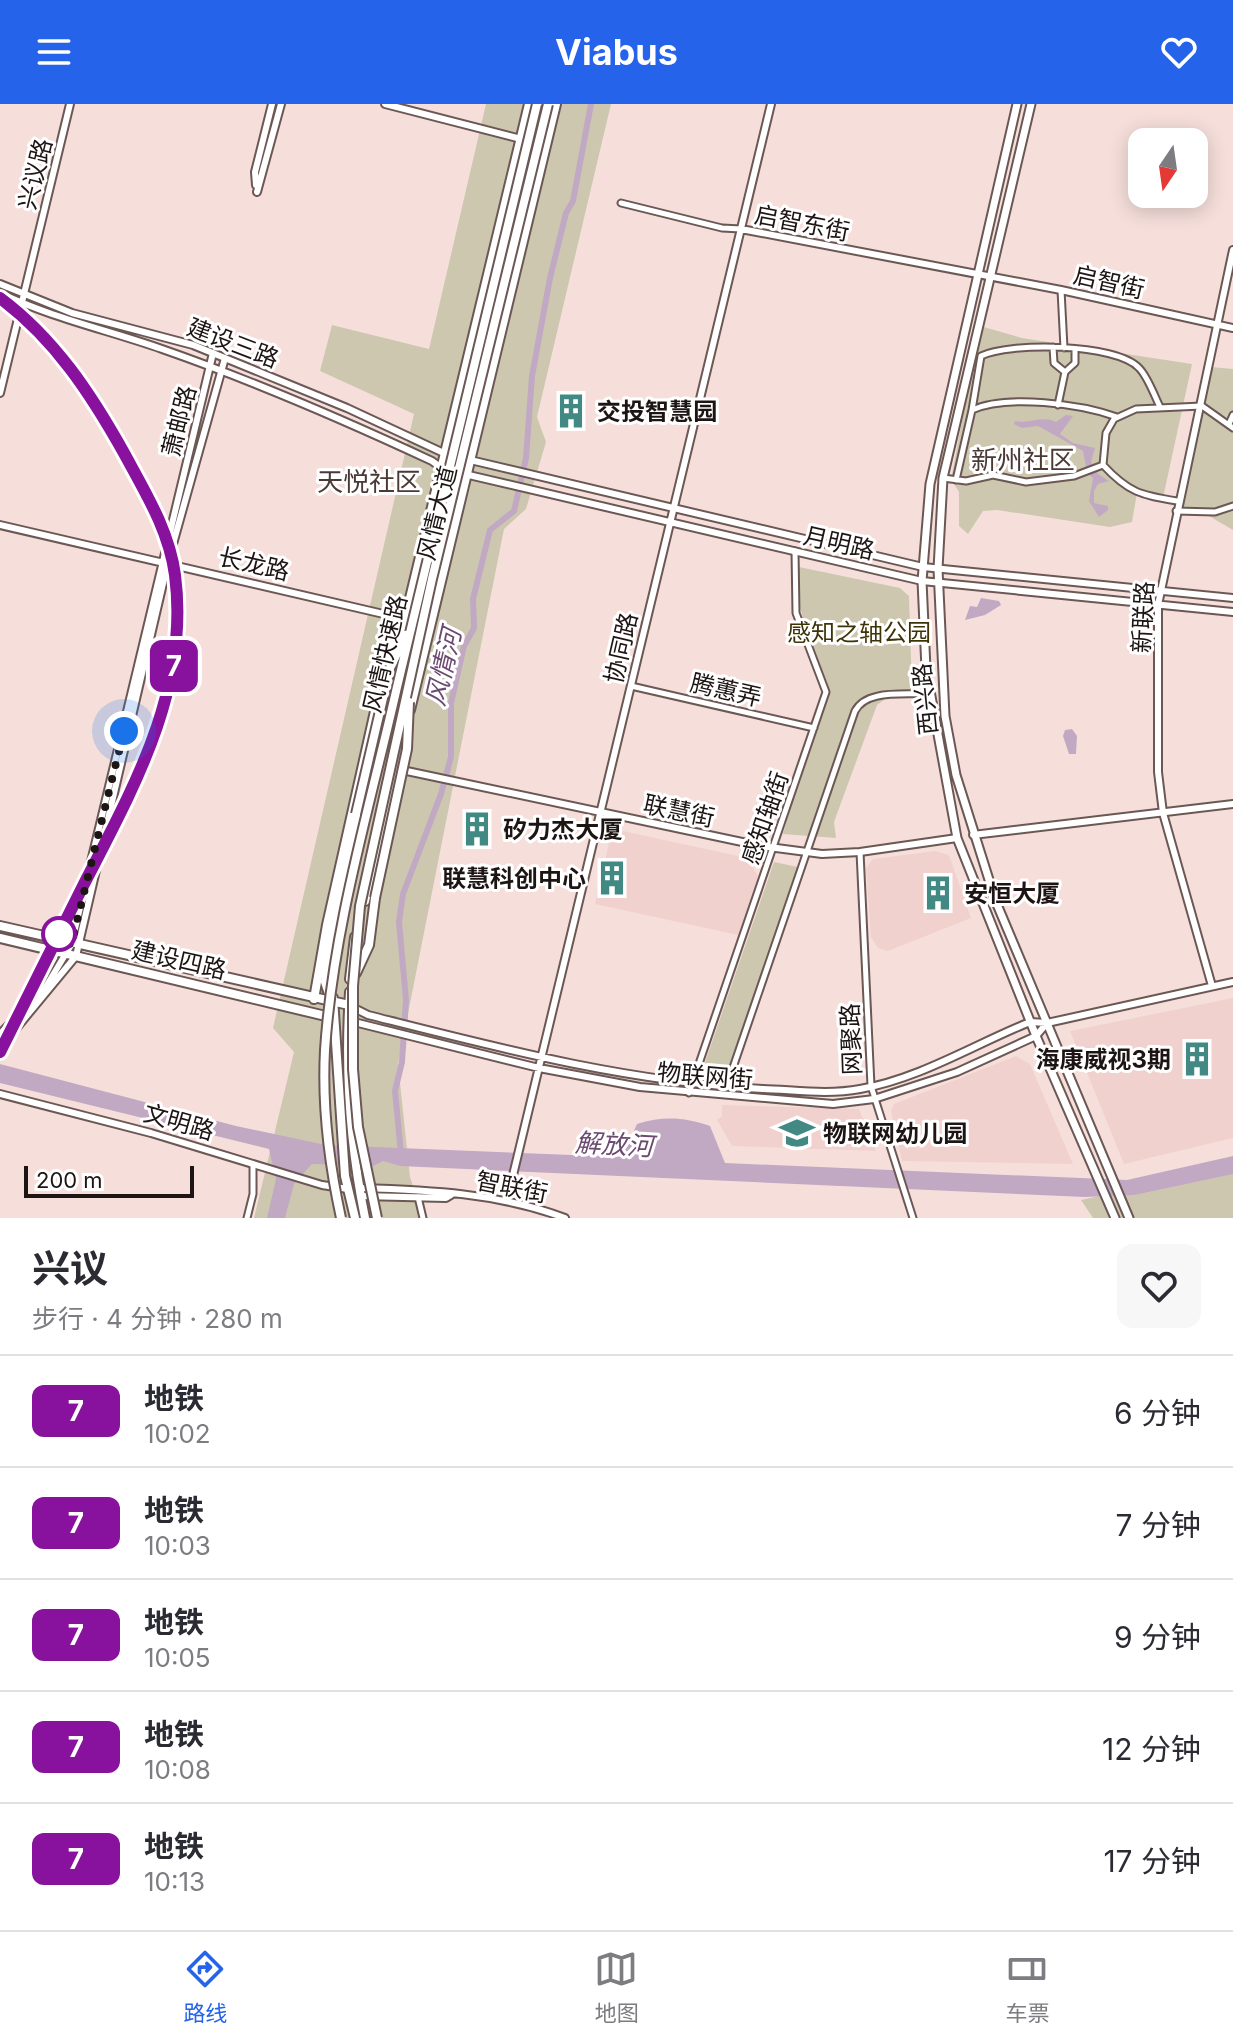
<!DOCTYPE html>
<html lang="zh">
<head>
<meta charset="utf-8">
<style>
  :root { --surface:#fff; --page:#f7f7f7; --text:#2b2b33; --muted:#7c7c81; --line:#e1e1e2; --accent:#2563eb }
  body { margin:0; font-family:Inter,"Noto Sans SC",sans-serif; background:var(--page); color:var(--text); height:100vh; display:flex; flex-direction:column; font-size:30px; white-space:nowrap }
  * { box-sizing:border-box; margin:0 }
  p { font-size:26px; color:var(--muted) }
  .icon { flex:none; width:44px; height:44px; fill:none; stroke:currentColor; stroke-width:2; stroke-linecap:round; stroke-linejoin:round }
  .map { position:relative; height:1114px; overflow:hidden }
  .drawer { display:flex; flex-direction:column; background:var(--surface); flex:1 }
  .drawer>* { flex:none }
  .badge { padding:0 16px; border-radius:12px; font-size:28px; line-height:52px }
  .needle { width:52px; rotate:193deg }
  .controls { position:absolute; left:1128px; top:24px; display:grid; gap:16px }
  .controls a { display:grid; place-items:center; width:80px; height:80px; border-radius:16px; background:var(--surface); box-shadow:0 4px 20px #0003; font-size:40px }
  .scale { position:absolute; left:24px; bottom:20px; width:170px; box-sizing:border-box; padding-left:8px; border:4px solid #1d1514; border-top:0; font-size:22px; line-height:28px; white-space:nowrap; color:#1d1514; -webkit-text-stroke:6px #fff; paint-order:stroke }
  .you { position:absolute; width:40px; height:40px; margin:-20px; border:6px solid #fff; border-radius:50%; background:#1a73e8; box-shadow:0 0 0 12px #1a73e833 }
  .map>.badge { position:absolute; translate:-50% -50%; box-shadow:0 0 0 4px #fff }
  .round { display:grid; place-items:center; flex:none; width:84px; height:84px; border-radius:16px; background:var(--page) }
  .summary { display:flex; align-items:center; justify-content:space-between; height:136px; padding:0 32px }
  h1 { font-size:38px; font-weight:700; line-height:60px }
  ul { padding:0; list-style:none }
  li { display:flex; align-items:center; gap:24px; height:112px; padding:0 32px; border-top:2px solid var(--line) }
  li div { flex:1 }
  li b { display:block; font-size:30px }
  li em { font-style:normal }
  li .badge { min-width:88px; font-weight:700; text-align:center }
  header { display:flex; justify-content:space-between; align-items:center; height:104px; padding:0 32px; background:var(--accent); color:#fff; font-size:36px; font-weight:700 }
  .dock { display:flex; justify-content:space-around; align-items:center; height:112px; border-top:2px solid var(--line); background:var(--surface); font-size:22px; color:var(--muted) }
  .dock a { display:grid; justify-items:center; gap:4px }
  .dock .current { color:var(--accent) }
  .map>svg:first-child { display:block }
</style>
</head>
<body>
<header><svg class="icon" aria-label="menu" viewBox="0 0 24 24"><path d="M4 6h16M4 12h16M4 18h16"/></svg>Viabus<svg class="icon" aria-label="heart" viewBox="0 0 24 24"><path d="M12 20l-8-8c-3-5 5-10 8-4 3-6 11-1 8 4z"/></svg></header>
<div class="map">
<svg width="1233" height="1114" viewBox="0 0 1233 1114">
  <rect width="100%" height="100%" fill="#f6dfdb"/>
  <path fill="#f1d1cd" d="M623 727 747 754 758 772 738 831 595 800 609 739Z
    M935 747 949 751 971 814 888 847 878 844 871 833 866 764 873 755Z
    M1233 894V1034L1124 1060 1070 927Z
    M1016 952 1030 960 1073 1060 902 1057 891 1007 894 1000Z
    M722 1001 859 1005 876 1047 732 1042 717 1016 722 1012Z"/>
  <path fill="#cec7b0" d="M486 0H611L537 313 546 338 526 405 504 425 398 960 410 1073 424 1114H254L294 948 273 924 414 310 320 267 332 221 429 245Z
    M980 222 1022 234 1192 260 1163 394 1137 389 1132 418 1110 423 997 406 983 407 968 430 959 422V388L951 375Z
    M1211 263 1233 265V426L1202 408 1179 406Z
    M799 463 900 484 909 492 912 585 895 588 877 601 834 718 836 734 783 730 824 585 796 490Z
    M774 758 798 763 725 978 701 970Z
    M1233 1063V1114H1093L1081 1096Z"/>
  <path fill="#c1a9c3" d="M1066 311 1073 312 1060 330 1073 339 1095 344 1091 358 1098 370 1109 377 1098 380 1094 387V399L1108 402V406L1099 413 1089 397 1093 374 1087 369 1083 347 1038 322 1022 324 1014 320 1015 317C1029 320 1042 311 1056 318Z
    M981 494 999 497 1001 501 985 511 965 516 970 502 977 503Z
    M1072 625 1077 632 1076 650H1069L1063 632 1065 626Z
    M0 960 236 1022 326 1041 622 1053 637 1020C663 1012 684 1013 710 1022L725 1059 1127 1076 1233 1052V1070L1134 1091 1085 1093 400 1062 383 1057 373 1062 312 1060 294 1080 285 1114H267L276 1075 269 1045 0 979Z"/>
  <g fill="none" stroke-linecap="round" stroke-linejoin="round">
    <path stroke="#c1a9c3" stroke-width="6" d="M401 1050 395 987 402 958 406 896 399 818 403 790 441 690 451 653V599L464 542 474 524 473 495 490 426 514 407 526 354 532 272 550 174 566 109 573 97 591 0"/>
    <g stroke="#6b5855" stroke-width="9">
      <path id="minor" d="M621 99 722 124 741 125
        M1061 186 1064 244
        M1053 243 1054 259 1065 268
        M1058 301 1065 268 1075 259V246
        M972 306 981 252C1009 238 1116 239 1139 264 1148 273 1154 291 1160 303
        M1229 320 1233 311
        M943 374 966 377 993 371 1026 378 1074 372 1103 361
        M956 376 972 306C1007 290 1081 300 1117 313
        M1177 397C1141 391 1129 389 1103 361L1106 329 1114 315 1136 305 1202 302 1233 324
        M1176 407 1215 408 1233 402
        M631 582 814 624
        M860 748 871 982 913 1114
        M726 984 855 607C867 584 907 592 929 589
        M689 989 826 588 796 509 795 447
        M418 1093 423 1114
        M247 1114 253 1090V1060"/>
    </g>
    <g stroke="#6b5855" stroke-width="10">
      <path id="tertiary" d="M385 0 521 35
        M256 81 255 68 272 0
        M257 88 281 0
        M741 125 1061 186 1233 224
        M0 180 72 209 193 241 347 304 448 351
        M0 189C52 214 108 226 162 245 254 277 344 316 432 357L443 365 922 477 1233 508
        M0 289 70 0
        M466 355 923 463 1233 494
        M0 421 405 515
        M402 666 761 742 822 750 860 748 957 734
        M973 731 1233 700
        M1212 882 1163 709 1158 668V501L1233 146
        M352 903 368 911C499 944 627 978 763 985 795 986 828 991 860 985 919 975 975 940 1030 918L1047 919 1233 878
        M350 917 539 964 640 983 833 1000 874 995 957 968 1036 932 1047 919
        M0 930 47 881 71 841 213 249
        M0 944 76 852 168 458 225 254
        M0 990 151 1029 322 1081 348 1085
        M359 1084C429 1086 499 1089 565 1114
        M361 1092 446 1094 451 1091
        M507 1096 771 0"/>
    </g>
    <g stroke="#6b5855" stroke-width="11">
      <path id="secondary" d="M1017 0 930 380 922 477 926 565 957 734 1036 932 1115 1114
        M1031 0 943 374 938 465 945 612 956 671 996 798 1129 1114"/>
    </g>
    <g stroke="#6b5855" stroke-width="12">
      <path id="primary" d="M399 540 529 0
        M410 606 556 0
        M354 747 393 569
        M365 797 406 623
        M0 822 349 901
        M0 834 334 914
        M350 875 355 833
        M350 888C345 963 350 1041 365 1114
        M333 894 345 1072 355 1114
        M314 895 327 821 389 545 399 526"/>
    </g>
    <g stroke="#6b5855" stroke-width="12">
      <path id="trunk" d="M356 869 369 841 375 794
        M330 893 325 878 327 855 356 710"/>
    </g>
    <use href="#minor" stroke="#fff" stroke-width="5"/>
    <use href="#tertiary" stroke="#fff" stroke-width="6"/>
    <use href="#secondary" stroke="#fff" stroke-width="7"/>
    <use href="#primary" stroke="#fff" stroke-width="8"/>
    <use href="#trunk" stroke="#fff" stroke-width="8"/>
    <g stroke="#6b5855" stroke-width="12" stroke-linecap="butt">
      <path id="trunk-bridge" d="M356 710 390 564 406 531
        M375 794 407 645 409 598
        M341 1114C329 1059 322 1002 325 946 333 824 370 702 397 583 442 388 490 194 537 0
        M377 1114 358 1023 353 965V882L360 802 432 475 548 0"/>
    </g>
    <use href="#trunk-bridge" stroke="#fff" stroke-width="8"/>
  </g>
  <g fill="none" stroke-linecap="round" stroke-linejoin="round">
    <g stroke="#fff" stroke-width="18">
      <path id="line" d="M0 194C55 235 91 290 124 349 145 388 169 426 175 471 190 584 134 683 84 780 56 836 28 892 0 948"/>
    </g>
    <use href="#line" stroke="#88129e" stroke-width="12"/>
    <path stroke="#1d1514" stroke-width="8" stroke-dasharray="0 14.4" d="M59 830 71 841 124 627"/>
  </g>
  <defs>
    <g id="building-bare" transform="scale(2.76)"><path d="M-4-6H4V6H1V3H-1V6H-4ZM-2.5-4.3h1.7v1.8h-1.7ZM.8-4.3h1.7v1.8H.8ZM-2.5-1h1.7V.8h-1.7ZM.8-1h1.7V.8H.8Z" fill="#428984" stroke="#fff" stroke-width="2.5" paint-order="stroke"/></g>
    <g id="school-bare" transform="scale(2.76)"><path d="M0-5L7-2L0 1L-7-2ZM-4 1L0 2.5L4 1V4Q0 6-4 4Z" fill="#428984" stroke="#fff" stroke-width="2.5" paint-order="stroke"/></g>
  </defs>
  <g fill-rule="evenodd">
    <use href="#building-bare" x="571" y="307"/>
    <use href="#building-bare" x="477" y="725"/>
    <use href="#building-bare" x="612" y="774"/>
    <use href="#building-bare" x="938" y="789"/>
    <use href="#building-bare" x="1197" y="955"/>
    <use href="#school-bare" x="797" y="1029"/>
  </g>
  <circle fill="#fff" stroke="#88129e" stroke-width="4" cx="59" cy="830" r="16"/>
  <g text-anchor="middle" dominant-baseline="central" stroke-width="6" stroke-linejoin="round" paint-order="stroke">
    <g font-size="24" fill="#1d1514" stroke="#fff">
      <text transform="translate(35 70) rotate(-76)">兴议路</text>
      <text transform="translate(802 119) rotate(11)">启智东街</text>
      <text transform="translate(1109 178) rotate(13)">启智街</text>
      <text transform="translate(233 239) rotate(21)">建设三路</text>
      <text transform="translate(179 317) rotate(-76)">萧邮路</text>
      <text transform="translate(437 409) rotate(-76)">风情大道</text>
      <text transform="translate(839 439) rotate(13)">月明路</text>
      <text transform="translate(254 460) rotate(13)">长龙路</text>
      <text transform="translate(1143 513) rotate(-87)">新联路</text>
      <text transform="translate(621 544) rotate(-77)">协同路</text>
      <text transform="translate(385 550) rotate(-77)">风情快速路</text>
      <text transform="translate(726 586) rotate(13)">腾蕙弄</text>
      <text transform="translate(925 595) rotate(-96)">西兴路</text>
      <text transform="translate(679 707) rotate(12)">联慧街</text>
      <text transform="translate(765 714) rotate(-71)">感知轴街</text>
      <text transform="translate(179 856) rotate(13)">建设四路</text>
      <text transform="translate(851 935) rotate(-92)">网聚路</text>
      <text transform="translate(705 972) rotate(5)">物联网街</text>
      <text transform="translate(179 1018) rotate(16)">文明路</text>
      <text transform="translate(512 1083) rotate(11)">智联街</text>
    </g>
    <g font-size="24" font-weight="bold" fill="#1d1514" stroke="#fff" text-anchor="start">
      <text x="597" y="307">交投智慧园</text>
      <text x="503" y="725">矽力杰大厦</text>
      <text x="586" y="774" text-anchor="end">联慧科创中心</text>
      <text x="964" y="789">安恒大厦</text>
      <text x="1171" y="955" text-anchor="end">海康威视3期</text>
      <text x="823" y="1029">物联网幼儿园</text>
    </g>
    <g font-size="24" fill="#3e3207" stroke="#fff">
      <text x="859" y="528">感知之轴公园</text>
    </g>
    <g font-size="26" fill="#4b3936" stroke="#fff">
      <text x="1023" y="355">新州社区</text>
      <text x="369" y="377">天悦社区</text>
    </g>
    <g font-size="26" font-style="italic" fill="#6c4970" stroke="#fff">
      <text transform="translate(443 563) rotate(-77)">风情河</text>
      <text transform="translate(614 1040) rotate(3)">解放河</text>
    </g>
  </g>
</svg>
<div class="controls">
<a><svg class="needle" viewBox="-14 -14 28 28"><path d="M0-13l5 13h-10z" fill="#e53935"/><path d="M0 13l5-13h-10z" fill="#7c7c81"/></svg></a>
</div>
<div class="scale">200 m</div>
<div class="you" style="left:124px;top:627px"></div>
<b class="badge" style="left:174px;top:562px;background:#88129e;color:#fff">7</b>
</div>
<section class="drawer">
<div class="summary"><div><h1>兴议</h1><p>步行 · 4 分钟 · 280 m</p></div><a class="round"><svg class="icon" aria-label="heart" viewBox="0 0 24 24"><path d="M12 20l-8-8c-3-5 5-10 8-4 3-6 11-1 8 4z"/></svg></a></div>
<ul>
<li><span class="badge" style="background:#88129e;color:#fff">7</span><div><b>地铁</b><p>10:02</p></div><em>6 分钟</em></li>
<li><span class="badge" style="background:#88129e;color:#fff">7</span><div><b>地铁</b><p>10:03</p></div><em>7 分钟</em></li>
<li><span class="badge" style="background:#88129e;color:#fff">7</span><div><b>地铁</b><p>10:05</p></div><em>9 分钟</em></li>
<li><span class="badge" style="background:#88129e;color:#fff">7</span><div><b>地铁</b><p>10:08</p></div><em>12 分钟</em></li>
<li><span class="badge" style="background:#88129e;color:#fff">7</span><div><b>地铁</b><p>10:13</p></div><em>17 分钟</em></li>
</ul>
</section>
<nav class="dock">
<a class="current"><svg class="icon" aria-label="directions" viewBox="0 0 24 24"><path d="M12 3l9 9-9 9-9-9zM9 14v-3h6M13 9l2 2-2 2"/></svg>路线</a>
<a><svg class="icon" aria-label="map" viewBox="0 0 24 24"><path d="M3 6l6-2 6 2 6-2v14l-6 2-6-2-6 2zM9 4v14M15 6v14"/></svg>地图</a>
<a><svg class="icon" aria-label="tickets" viewBox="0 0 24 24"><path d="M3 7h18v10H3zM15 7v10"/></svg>车票</a>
</nav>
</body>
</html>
